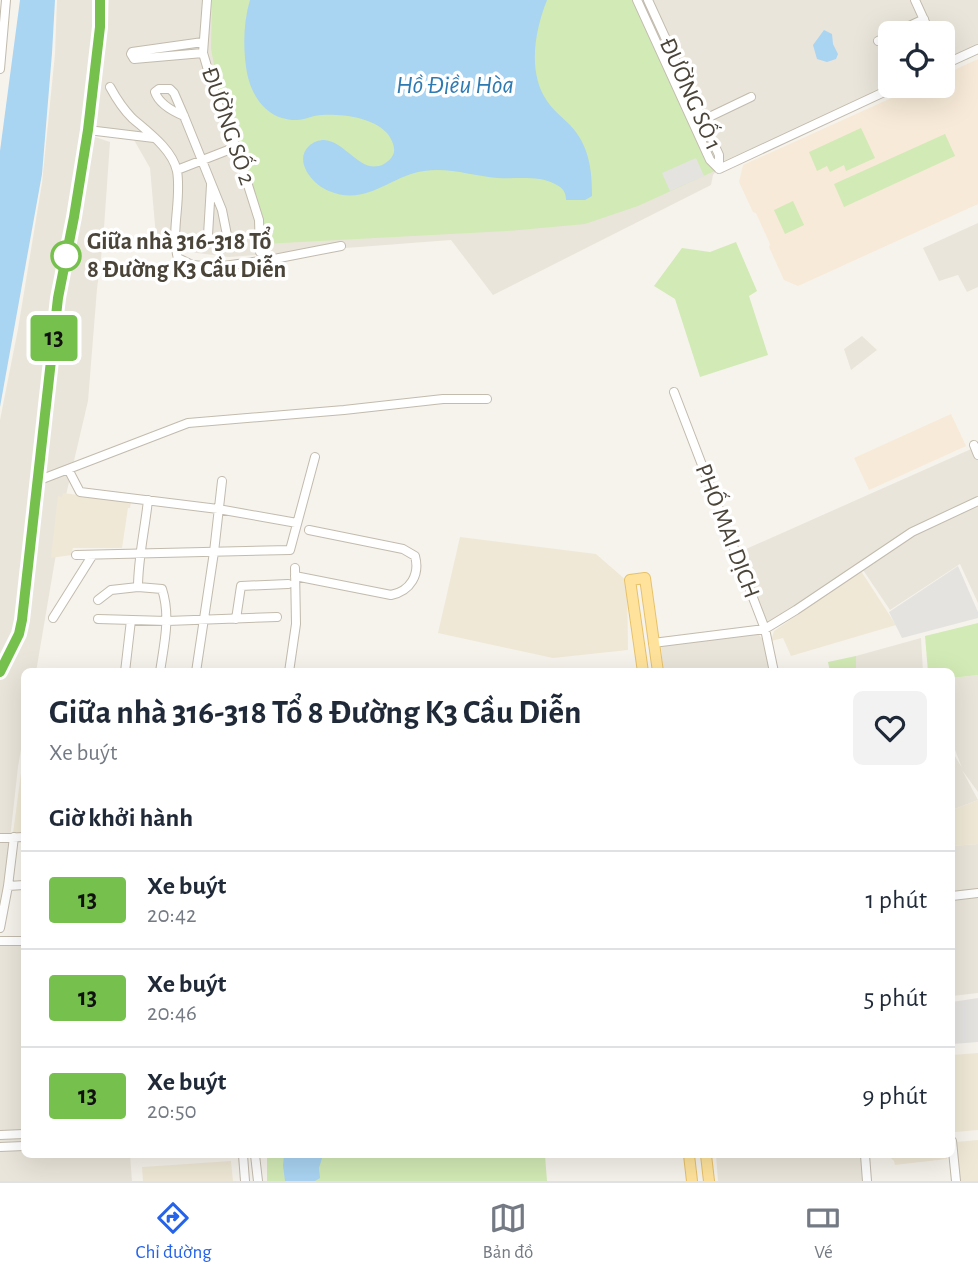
<!DOCTYPE html>
<html lang="vi">
<head>
<meta charset="utf-8">
<style>
  :root { --surface:#fff; --page:#f2f2f3; --text:#1f2937; --muted:#747a83; --line:#e0e1e3; --accent:#2563eb }
  body { margin:0; font-family:"Alegreya Sans",sans-serif; background:var(--page); color:var(--text); height:100vh; display:flex; flex-direction:column; font-size:26px; white-space:nowrap }
  * { box-sizing:border-box; margin:0 }
  p { font-size:23px; color:var(--muted) }
  .icon { flex:none; width:38px; height:38px; fill:none; stroke:currentColor; stroke-width:2; stroke-linecap:round; stroke-linejoin:round }
  .map { position:relative; flex:1; overflow:hidden }
  .sheet { position:absolute; left:21px; top:668px; width:934px; height:490px; display:flex; flex-direction:column; background:var(--surface); border-radius:10px; box-shadow:0 7px 28px #0002 }
  .sheet>* { flex:none }
  .badge { padding:0 14px; border-radius:5px; font-size:24px; line-height:46px }
  .controls { position:absolute; left:878px; top:21px; display:grid; gap:14px }
  .controls a { display:grid; place-items:center; width:77px; height:77px; border-radius:10px; background:var(--surface); box-shadow:0 7px 28px #0002; font-size:35px }
  .map>.badge { position:absolute; translate:-50% -50%; box-shadow:0 0 0 4px #fff }
  h2 { padding:0 28px; font-size:26px; line-height:63px }
  .round { display:grid; place-items:center; flex:none; width:74px; height:74px; border-radius:10px; background:var(--page) }
  .headline { display:flex; align-items:center; justify-content:space-between; height:119px; padding:0 28px }
  h1 { font-size:33px; font-weight:600; line-height:52px }
  ul { padding:0; list-style:none }
  li { display:flex; align-items:center; gap:21px; height:98px; padding:0 28px; border-top:2px solid var(--line) }
  li div { flex:1 }
  li b { display:block; font-size:26px }
  li em { font-style:normal }
  li .badge { min-width:77px; font-weight:700; text-align:center }
  .menu { display:flex; justify-content:space-around; align-items:center; height:98px; border-top:2px solid var(--line); background:var(--surface); font-size:19px; color:var(--muted) }
  .menu a { display:grid; justify-items:center; gap:4px }
  .menu .current { color:var(--accent) }
  .map>svg:first-child { display:block }
</style>
</head>
<body>
<div class="map">
<svg width="978" height="1181" viewBox="0 0 978 1181">
  <rect width="100%" height="100%" fill="#f6f3ec"/>
  <path fill="#eae5da" d="M57 0H103L96 98 108 25 109 0H978V46L943 62V33H891V86L724 161 713 175 711 185 493 295 451 240 229 257 157 248 150 168 134 140 92 131V136L110 142 103 242 97 289 88 401 66 495 36 672H24V732L18 767 5 884 0 907V420L18 329 42 183 55 54Z
    M978 223V287L967 292 958 275 939 281 923 248Z
    M862 336 877 350 851 370 844 349Z
    M978 446V603L960 564 890 610 859 564 768 625 737 553Z
    M755 630 763 640 770 672H663L661 644Z
    M921 638 923 672H856V656Z
    M978 675V792L962 770 978 800 952 810V751L962 768 952 742V678Z
    M978 844V891L952 894V846Z
    M978 897V993L952 996V900Z
    M0 939H24V1155H130L132 1181H0Z
    M716 1155H863L866 1181H718Z"/>
  <path fill="#f7ead8" d="M978 59V204L798 286 784 280 769 247 770 244 756 213 753 212 739 182 743 165 918 86H943V75Z
    M951 414 966 446 869 490 854 458Z"/>
  <path fill="#efe8d6" d="M63 493 131 502 130 508H128L122 548H73L71 555 51 558 58 496 62 497Z
    M460 537 596 554 627 581 628 650 553 658 438 633Z
    M861 571 896 625 791 656 783 638 771 641 774 631Z
    M24 745V834H13L24 750Z
    M978 800V844L952 846V810Z
    M978 1053V1130L955 1132 952 1103V1055Z
    M978 1140V1181H960L956 1142Z
    M888 1155H947V1159L895 1165 894 1161Z
    M231 1161 233 1181H143L142 1167Z"/>
  <path fill="#d2eab5" d="M212 0H634L719 169 638 206 585 224 507 231 264 244 218 85 211 49Z
    M861 128 875 158 846 171 844 165 830 172 827 166 817 171 809 152Z
    M945 134 955 156 844 207 834 184Z
    M793 201 804 225 785 234 774 210Z
    M736 242 757 291 749 296 768 355 700 377 675 299 654 286 682 248 710 252Z
    M978 623V675L952 678V672H928L925 636Z
    M856 656V672H830L828 662Z
    M267 1155H545L547 1181H267Z"/>
  <path fill="#e5e3e0" d="M696 158 704 176 670 191 662 173Z
    M958 566 978 612V618L902 638 889 612Z
    M978 998V1042L953 1044 952 1002Z"/>
  <path fill="#a9d4f2" d="M20 0H55L52 53 42 174 0 407V151Z
    M250 0H547C535 30 527 72 547 101 553 110 562 117 570 125 589 145 592 169 592 196L585 200H566C566 192 563 188 555 184 539 175 516 179 498 178 473 176 449 167 424 171 391 175 367 207 329 191 313 185 293 161 309 146 313 142 319 140 324 140 346 141 361 176 384 164 389 161 393 157 394 152 395 146 391 138 387 133 372 117 342 114 322 115 313 115 305 120 296 120 268 120 252 98 247 73 243 50 243 23 250 0Z
    M824 30 832 34 833 44 838 54 836 59 827 62 817 59 813 45Z
    M284 1155H323L319 1168 320 1178 315 1181H285L283 1166Z"/>
  <g fill="none" stroke-linecap="round" stroke-linejoin="round">
    <g stroke="#c2bbae" stroke-width="10">
      <path id="minor" d="M207 0 203 53 221 114 236 147 259 220 260 252
        M637 0 710 160 719 169
        M648 0 719 155V169
        M915 0 930 33
        M894 33 924 19
        M878 41 891 35
        M203 42 132 52 131 54 134 59 203 53
        M943 65 978 49
        M0 69 6 0
        M110 87C116 98 123 109 132 118 148 132 172 149 177 171 182 199 170 233 178 258L192 265 216 267 274 259 341 246
        M184 116C172 111 159 104 155 92L159 89H170L174 93 184 116 222 210 227 235 224 241 218 243 209 240 208 235 211 185
        M703 120 751 97
        M88 130 154 138
        M719 169 897 86
        M177 170 236 147
        M674 392 765 629 774 672
        M974 445 978 455
        M68 469 80 492 218 509 297 523
        M37 481 188 423 344 410 443 399H487
        M76 555 290 550 315 457
        M295 576 391 595C411 591 420 574 415 556L403 549 309 530
        M138 587C138 558 145 529 148 500
        M98 600 111 590 138 587 162 589C171 617 164 644 160 672
        M53 618 92 556
        M98 619 167 621 277 617
        M236 619 241 586 288 584
        M653 643 765 629 796 610 912 532 978 501
        M0 672 19 634 22 620 58 298 74 217 88 130 100 27V0
        M125 672 131 620
        M196 672 214 552 222 481
        M289 672 296 624 295 568
        M0 838 24 837
        M8 886 24 885
        M952 896 978 893
        M0 928 8 886 14 837
        M0 941H24
        M0 1135 24 1134
        M952 1141 956 1181
        M0 1147 24 1146
        M243 1155 245 1181
        M255 1155 258 1181
        M865 1155 867 1181"/>
    </g>
    <g stroke="#e6c16a" stroke-width="12">
      <path id="major" d="M643 672 630 580 645 578 658 672
        M689 1155 692 1181
        M706 1155 709 1181"/>
    </g>
    <use href="#minor" stroke="#fff" stroke-width="8"/>
    <use href="#major" stroke="#ffe39c" stroke-width="10"/>
  </g>
  <g fill="none" stroke-linecap="round" stroke-linejoin="round">
    <g stroke="#fff" stroke-width="16">
      <path id="line" d="M0 672 19 634 22 620 58 298 74 217 88 130 100 27V0"/>
    </g>
    <use href="#line" stroke="#76c04d" stroke-width="10"/>
  </g>
  <circle fill="#fff" stroke="#76c04d" stroke-width="3.5" cx="66" cy="256" r="14"/>
  <g text-anchor="middle" dominant-baseline="central" stroke-width="7" stroke-linejoin="round" paint-order="stroke">
    <g font-size="24" fill="#4b4439" stroke="#fff">
      <text transform="translate(690 94) rotate(66)">ĐƯỜNG SỐ 1</text>
      <text transform="translate(228 126) rotate(71)">ĐƯỜNG SỐ 2</text>
      <text transform="translate(727 531) rotate(69)">PHỐ MAI DỊCH</text>
    </g>
    <g font-size="24" font-weight="bold" fill="#4b4439" stroke="#fff" text-anchor="start">
      <text x="87" y="242">Giữa nhà 316-318 Tổ<tspan x="87" dy="28">8 Đường K3 Cầu Diễn</tspan></text>
    </g>
    <g font-size="26" font-style="italic" fill="#2e7ab2" stroke="#fff">
      <text x="455" y="85">Hồ Điều Hòa</text>
    </g>
  </g>
</svg>
<div class="controls">
<a><svg class="icon" aria-label="locate" viewBox="0 0 24 24"><circle cx="12" cy="12" r="6"/><path d="M12 2v4M12 18v4M2 12h4M18 12h4"/></svg></a>
</div>
<b class="badge" style="left:54px;top:338px;background:#76c04d;color:#111">13</b>
<section class="sheet">
<div class="headline"><div><h1>Giữa nhà 316-318 Tổ 8 Đường K3 Cầu Diễn</h1><p>Xe buýt</p></div><a class="round"><svg class="icon" aria-label="heart" viewBox="0 0 24 24"><path d="M12 20l-8-8c-3-5 5-10 8-4 3-6 11-1 8 4z"/></svg></a></div>
<h2>Giờ khởi hành</h2>
<ul>
<li><span class="badge" style="background:#76c04d;color:#111">13</span><div><b>Xe buýt</b><p>20:42</p></div><em>1 phút</em></li>
<li><span class="badge" style="background:#76c04d;color:#111">13</span><div><b>Xe buýt</b><p>20:46</p></div><em>5 phút</em></li>
<li><span class="badge" style="background:#76c04d;color:#111">13</span><div><b>Xe buýt</b><p>20:50</p></div><em>9 phút</em></li>
</ul>
</section>
</div>
<nav class="menu">
<a class="current"><svg class="icon" aria-label="directions" viewBox="0 0 24 24"><path d="M12 3l9 9-9 9-9-9zM9 14v-3h6M13 9l2 2-2 2"/></svg>Chỉ đường</a>
<a><svg class="icon" aria-label="map" viewBox="0 0 24 24"><path d="M3 6l6-2 6 2 6-2v14l-6 2-6-2-6 2zM9 4v14M15 6v14"/></svg>Bản đồ</a>
<a><svg class="icon" aria-label="tickets" viewBox="0 0 24 24"><path d="M3 7h18v10H3zM15 7v10"/></svg>Vé</a>
</nav>
</body>
</html>
